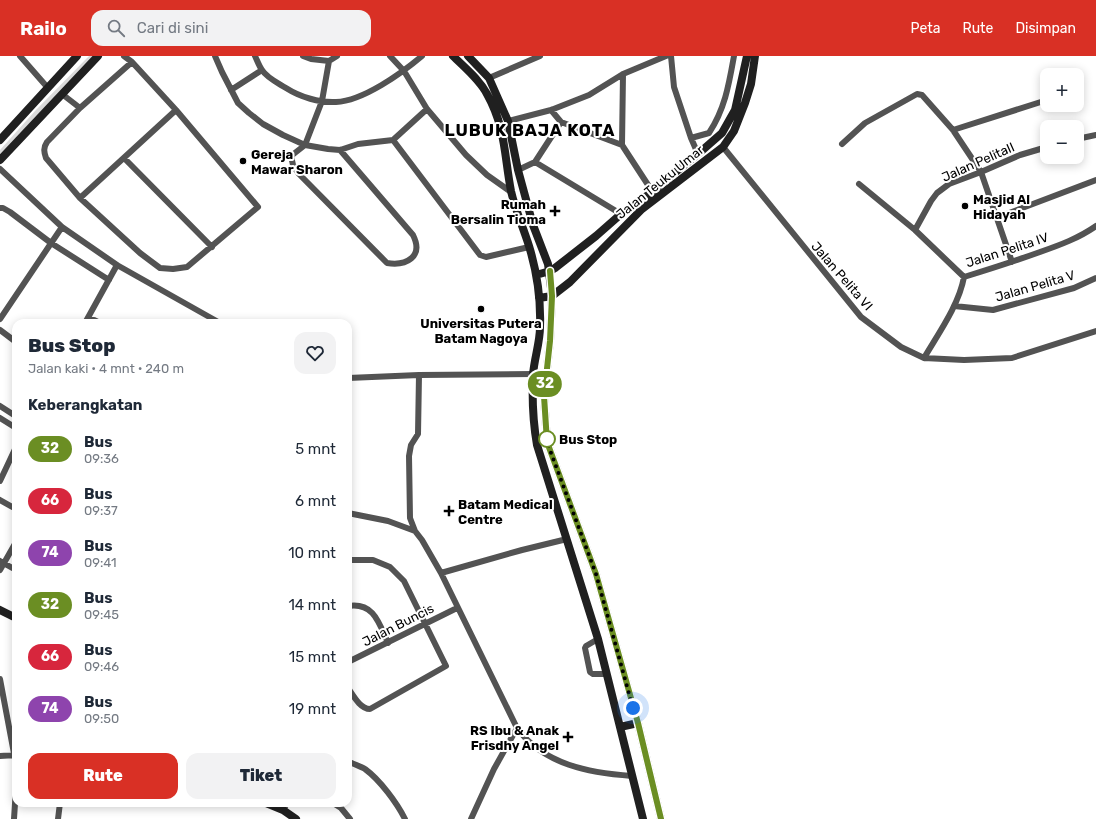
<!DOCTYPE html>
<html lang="id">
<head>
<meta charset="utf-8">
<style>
  :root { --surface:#fff; --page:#f2f2f3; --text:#1f2937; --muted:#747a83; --accent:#d93025 }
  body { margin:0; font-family:Rubik,sans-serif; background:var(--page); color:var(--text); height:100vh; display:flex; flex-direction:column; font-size:15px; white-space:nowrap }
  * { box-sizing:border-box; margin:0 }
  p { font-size:13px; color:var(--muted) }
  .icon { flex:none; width:22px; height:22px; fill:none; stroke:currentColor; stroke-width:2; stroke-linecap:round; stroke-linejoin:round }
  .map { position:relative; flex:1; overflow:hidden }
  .sheet { position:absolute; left:12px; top:263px; width:340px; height:488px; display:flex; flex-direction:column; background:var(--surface); border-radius:12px; box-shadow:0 2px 10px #0003 }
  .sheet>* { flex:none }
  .badge { padding:0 8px; border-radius:13px; font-size:14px; line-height:26px }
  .tools { position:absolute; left:1040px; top:12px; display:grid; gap:8px }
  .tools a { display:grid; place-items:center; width:44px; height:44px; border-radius:8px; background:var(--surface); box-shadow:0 2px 10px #0003; font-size:20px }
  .you { position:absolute; width:20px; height:20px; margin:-10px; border:3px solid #fff; border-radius:50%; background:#1a73e8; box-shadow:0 0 0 6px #1a73e833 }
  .map>.badge { position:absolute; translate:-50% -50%; box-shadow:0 0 0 2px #fff }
  h2 { padding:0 16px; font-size:15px; line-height:36px }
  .round { display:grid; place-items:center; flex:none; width:42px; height:42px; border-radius:12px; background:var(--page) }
  .summary { display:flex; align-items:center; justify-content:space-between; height:68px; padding:0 16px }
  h1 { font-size:19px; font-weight:800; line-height:30px }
  .action { display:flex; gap:8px; margin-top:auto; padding:8px 16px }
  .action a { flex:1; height:46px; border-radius:12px; background:var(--accent); color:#fff; font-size:16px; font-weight:800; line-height:46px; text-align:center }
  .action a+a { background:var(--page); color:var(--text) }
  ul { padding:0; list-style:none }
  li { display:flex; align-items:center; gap:12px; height:52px; padding:0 16px }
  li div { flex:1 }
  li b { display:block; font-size:15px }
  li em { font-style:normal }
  li .badge { min-width:44px; font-weight:700; text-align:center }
  header { display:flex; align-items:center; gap:24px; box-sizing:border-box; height:56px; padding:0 20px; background:var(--accent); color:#fff }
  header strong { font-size:19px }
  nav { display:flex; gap:22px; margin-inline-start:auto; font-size:14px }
  .search { width:280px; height:36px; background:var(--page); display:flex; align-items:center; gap:10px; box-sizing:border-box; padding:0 14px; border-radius:12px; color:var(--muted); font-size:15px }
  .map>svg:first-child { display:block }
</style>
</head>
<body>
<header>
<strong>Railo</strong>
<div class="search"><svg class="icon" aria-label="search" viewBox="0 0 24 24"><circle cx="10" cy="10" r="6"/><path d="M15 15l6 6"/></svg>Cari di sini</div>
<nav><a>Peta</a><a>Rute</a><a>Disimpan</a></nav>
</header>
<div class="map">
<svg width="1096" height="763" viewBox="0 0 1096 763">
  <rect width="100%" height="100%" fill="#fff"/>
  <path fill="#dadada" d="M89 0H94L38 58 0 99V94L35 55Z"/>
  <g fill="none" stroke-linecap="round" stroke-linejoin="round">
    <path stroke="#535353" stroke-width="6" d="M20 0 48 32
      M124 0 132 6 176 54 258 151 187 211 173 213 160 212 140 197 80 142 46 102C44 96 43 92 47 86L80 52 132 6
      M215 0 222 16 238 47 249 57 263 68 283 79 305 89 328 93 340 94 358 88 393 84 427 53
      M255 0C257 4 259 10 262 14 267 22 278 27 286 32 300 41 320 47 336 46 363 45 402 17 422 0
      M303 0 311 3 329 5 337 0
      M390 0 404 15 427 53 466 99 487 119 511 136
      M671 0 674 31 691 82 698 98
      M329 5 322 45 305 89 291 100 293 109 299 118 387 207C406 210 424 201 413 179L340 94
      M489 22 540 0
      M231 34 262 14
      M62 38 80 52
      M551 54 561 66 622 89 652 135
      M508 65 551 54 589 39 623 18 666 0
      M953 74 1047 44
      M691 82 709 77C725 53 729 28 734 0
      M1077 83 1096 79
      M393 84 480 199 486 201 529 191
      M842 88 865 67 917 38 922 39 953 74 981 116 1012 206
      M622 89 623 18
      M723 91 861 261 901 291 924 302 964 304 1012 302 1096 275
      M124 102 212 191
      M535 106 621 158
      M0 113 62 171 117 209 220 267
      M518 114 535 106 561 66
      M859 128 915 174 964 221
      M80 142 176 54
      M0 152H3L10 156 51 187 109 224
      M996 162 1096 124
      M915 174 931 145 937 137 949 128 981 116 1020 99 1047 91
      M964 221C990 213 1015 205 1040 196 1060 189 1079 182 1096 170
      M954 250 993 254 1074 232 1096 222
      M0 263 62 171
      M85 267 117 209
      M87 267 90 264H94L100 267
      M0 274 16 286
      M924 302C938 278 959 249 964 221
      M348 322 419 319 533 318
      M0 350 14 359 16 355
      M0 362 16 372
      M0 425 16 391
      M0 444 16 453
      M348 457 388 465 415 475 422 484 441 517 517 672C544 709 590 717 632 720
      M415 475 410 462 409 400 411 389 418 378 419 319
      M348 504H373L390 511 404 525 446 610 370 653C360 653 353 639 348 632
      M0 505 16 514
      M0 514 16 486
      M441 517 522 494 567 483
      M348 550C374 546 379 567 388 587
      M598 583 586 590 585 592 590 616 593 618H607
      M348 606 457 552
      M0 623 16 708
      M0 700 16 699
      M348 705C353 708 360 710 365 713 380 724 397 747 405 763
      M333 747 341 752 350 763
      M283 754 287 747
      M14 763 16 732
      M58 763 60 747
      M471 763 494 713 517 672"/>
    <path stroke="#202020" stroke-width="8" d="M453 0C465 12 479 23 487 38 506 72 504 99 511 135 515 153 523 171 529 190 537 216 541 243 540 271 540 287 534 303 533 319 532 342 533 366 537 389L598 583 643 763
      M468 0 489 22 508 65 518 114 533 169 548 208 552 240 550 285 544 340 547 386 596 518 638 667 661 763
      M0 84 77 0
      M0 104 98 0
      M536 219 550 215 555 212 596 180 621 158 634 150 698 98 722 77 735 54 747 0
      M539 242 552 240 570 226 642 153 723 91 734 75 745 47 751 28 755 0
      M0 554 16 562
      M620 671 638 667
      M266 747 283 754 296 763"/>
  </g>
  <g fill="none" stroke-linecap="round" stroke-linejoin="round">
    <g stroke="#fff" stroke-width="9">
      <path id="line" d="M550 215 552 240 550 285 544 340 547 386 596 518 638 667 661 763"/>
    </g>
    <use href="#line" stroke="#6b8e23" stroke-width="6"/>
    <path stroke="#000" stroke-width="4" stroke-dasharray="0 7.2" d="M547 383V386L596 518 633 652"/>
  </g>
  <g fill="#000" stroke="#fff" stroke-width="1.5">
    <circle cx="243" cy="105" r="4"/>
    <circle cx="965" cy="150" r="4"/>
    <path d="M553 149h4v4h4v4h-4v4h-4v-4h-4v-4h4z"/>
    <circle cx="481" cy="253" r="4"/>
    <path d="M447 449h4v4h4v4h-4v4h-4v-4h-4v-4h4z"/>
    <path d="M566 675h4v4h4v4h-4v4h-4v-4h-4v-4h4z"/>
  </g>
  <circle fill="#fff" stroke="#6b8e23" stroke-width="2" cx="547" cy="383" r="8"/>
  <g text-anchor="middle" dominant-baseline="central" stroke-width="4" stroke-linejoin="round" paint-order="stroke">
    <g font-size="13" font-weight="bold" fill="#000" stroke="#fff" text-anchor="start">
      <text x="251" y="98">Gereja<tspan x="251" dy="15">Mawar Sharon</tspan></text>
      <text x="973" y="143">Masjid Al<tspan x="973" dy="15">Hidayah</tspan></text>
      <text x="546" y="148" text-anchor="end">Rumah<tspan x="546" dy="15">Bersalin Tioma</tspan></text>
      <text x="481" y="267" text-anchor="middle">Universitas Putera<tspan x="481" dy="15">Batam Nagoya</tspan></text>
      <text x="458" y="448">Batam Medical<tspan x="458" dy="15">Centre</tspan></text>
      <text x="559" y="674" text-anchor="end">RS Ibu &amp; Anak<tspan x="559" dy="15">Frisdhy Angel</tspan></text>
    </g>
    <g font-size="13" fill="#000" stroke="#fff">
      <text transform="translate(978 106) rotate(-24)">Jalan PelitaII</text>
      <text transform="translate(660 126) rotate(-39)">Jalan Teuku Umar</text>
      <text transform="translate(1007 194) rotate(-18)">Jalan Pelita IV</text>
      <text transform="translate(842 220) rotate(49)">Jalan Pelita VI</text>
      <text transform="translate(1035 230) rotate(-16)">Jalan Pelita V</text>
      <text transform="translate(398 569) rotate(-27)">Jalan Buncis</text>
    </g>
    <g font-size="13" font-weight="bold" fill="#000" stroke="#fff" text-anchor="start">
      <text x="559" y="383">Bus Stop</text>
    </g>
    <g font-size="17" font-weight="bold" letter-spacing="1" fill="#000" stroke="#fff">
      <text x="530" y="74">LUBUK BAJA KOTA</text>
    </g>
  </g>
</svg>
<div class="tools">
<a>+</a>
<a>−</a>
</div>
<div class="you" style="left:633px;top:652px"></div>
<b class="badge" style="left:545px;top:328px;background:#6b8e23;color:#fff">32</b>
<section class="sheet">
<div class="summary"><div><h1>Bus Stop</h1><p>Jalan kaki · 4 mnt · 240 m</p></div><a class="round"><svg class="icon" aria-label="heart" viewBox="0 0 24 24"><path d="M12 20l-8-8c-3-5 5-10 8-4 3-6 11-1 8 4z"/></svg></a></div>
<h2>Keberangkatan</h2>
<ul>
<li><span class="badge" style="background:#6b8e23;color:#fff">32</span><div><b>Bus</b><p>09:36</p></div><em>5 mnt</em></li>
<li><span class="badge" style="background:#d7263d;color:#fff">66</span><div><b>Bus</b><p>09:37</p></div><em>6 mnt</em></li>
<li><span class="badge" style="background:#8e44ad;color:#fff">74</span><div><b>Bus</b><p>09:41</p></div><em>10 mnt</em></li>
<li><span class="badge" style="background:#6b8e23;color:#fff">32</span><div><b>Bus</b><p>09:45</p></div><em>14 mnt</em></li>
<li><span class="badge" style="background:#d7263d;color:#fff">66</span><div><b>Bus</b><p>09:46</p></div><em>15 mnt</em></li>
<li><span class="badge" style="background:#8e44ad;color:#fff">74</span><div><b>Bus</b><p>09:50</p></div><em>19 mnt</em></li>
</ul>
<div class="action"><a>Rute</a><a>Tiket</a></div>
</section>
</div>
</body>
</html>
